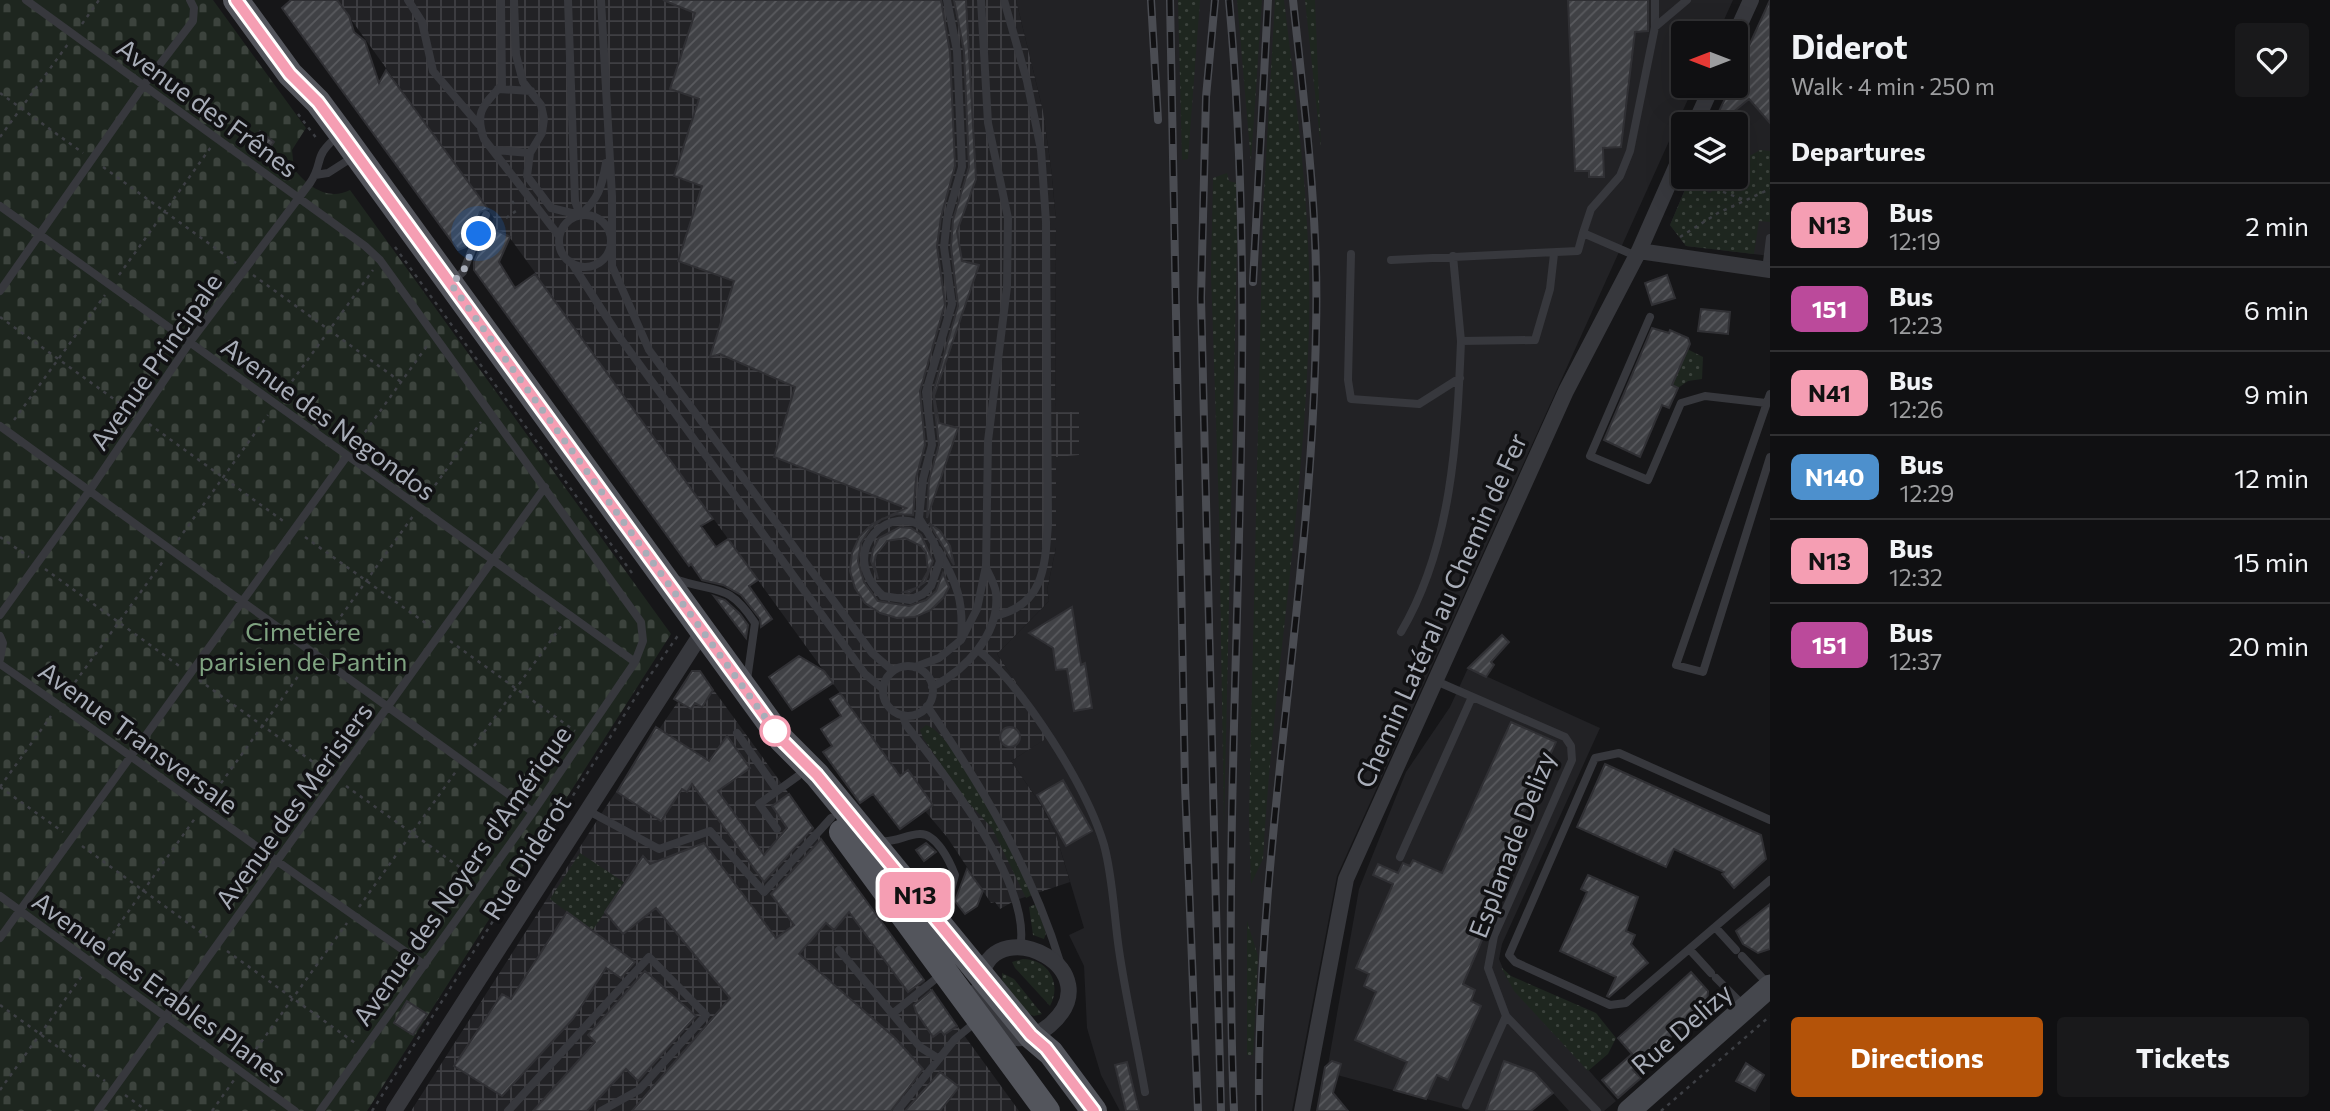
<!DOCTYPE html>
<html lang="en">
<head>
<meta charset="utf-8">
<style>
  :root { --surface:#101012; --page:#19191b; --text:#f1f3f6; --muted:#9c9d9f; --line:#303032; --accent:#b45309 }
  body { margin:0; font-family:Commissioner,sans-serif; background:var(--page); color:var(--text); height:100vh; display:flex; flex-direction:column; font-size:26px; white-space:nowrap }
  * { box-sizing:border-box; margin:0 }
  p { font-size:23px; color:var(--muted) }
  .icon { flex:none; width:38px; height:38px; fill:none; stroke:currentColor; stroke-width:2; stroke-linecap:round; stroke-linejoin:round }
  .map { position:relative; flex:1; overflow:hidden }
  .drawer { display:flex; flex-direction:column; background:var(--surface); width:560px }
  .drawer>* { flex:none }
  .badge { padding:0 14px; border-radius:10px; font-size:24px; line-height:46px }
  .needle { width:46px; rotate:270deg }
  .buttons { position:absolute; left:1671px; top:21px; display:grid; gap:14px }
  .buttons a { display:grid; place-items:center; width:77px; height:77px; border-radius:7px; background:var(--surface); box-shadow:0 7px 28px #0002,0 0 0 2px var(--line); font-size:35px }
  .you { position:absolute; width:35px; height:35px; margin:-18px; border:5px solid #fff; border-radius:50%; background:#1a73e8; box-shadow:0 0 0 10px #1a73e833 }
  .map>.badge { position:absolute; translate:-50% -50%; box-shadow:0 0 0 4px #fff }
  h2 { padding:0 21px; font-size:26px; line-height:63px }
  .round { display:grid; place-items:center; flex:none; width:74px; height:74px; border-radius:7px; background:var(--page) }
  .overview { display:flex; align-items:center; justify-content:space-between; height:119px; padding:0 21px }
  h1 { font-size:33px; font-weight:700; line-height:52px }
  .button { display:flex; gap:14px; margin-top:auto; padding:14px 21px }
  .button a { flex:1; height:80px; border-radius:7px; background:var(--accent); color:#fff; font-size:28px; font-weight:700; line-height:80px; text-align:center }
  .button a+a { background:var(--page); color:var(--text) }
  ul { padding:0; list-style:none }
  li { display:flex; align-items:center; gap:21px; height:84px; padding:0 21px; border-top:2px solid var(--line) }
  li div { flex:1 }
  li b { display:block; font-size:26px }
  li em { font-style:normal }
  li .badge { min-width:77px; font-weight:700; text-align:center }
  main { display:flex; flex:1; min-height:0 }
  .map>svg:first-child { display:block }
</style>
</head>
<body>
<main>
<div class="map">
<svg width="1770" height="1111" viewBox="0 0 1770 1111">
  <defs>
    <pattern id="industrial-grid" width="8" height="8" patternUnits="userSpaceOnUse" patternTransform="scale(1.75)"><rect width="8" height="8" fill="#222225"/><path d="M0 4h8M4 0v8" fill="none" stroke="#3f3f43"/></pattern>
    <pattern id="grass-dots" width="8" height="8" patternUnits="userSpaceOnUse" patternTransform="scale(1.75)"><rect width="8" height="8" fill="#1e261f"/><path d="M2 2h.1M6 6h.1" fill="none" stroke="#3c433d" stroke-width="1.8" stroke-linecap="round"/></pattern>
    <pattern id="cemetery-stones" width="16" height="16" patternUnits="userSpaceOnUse" patternTransform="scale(1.75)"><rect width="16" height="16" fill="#1e261f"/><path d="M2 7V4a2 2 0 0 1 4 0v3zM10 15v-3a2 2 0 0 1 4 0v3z" fill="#3c433d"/></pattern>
    <pattern id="building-hatch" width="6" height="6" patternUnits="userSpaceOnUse" patternTransform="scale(1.75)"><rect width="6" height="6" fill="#404145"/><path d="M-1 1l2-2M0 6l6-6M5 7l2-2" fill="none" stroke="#595a5e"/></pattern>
  </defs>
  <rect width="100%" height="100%" fill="#161618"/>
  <path fill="#222225" d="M1016 0H1733L1718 33H1684V86H1694L1337 876 1292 1111H1120L1101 1075 1087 1028 1084 966 1069 935 1084 928 1056 835 1043 808 1011 761 1051 735 997 654 1049 601 1047 590 1056 547V456L1079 455 1055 413 1056 220 1051 168 1043 111Z
    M1770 0V256L1686 246 1670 225 1690 177H1736V124H1713L1731 86H1736V74Z
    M1468 668 1600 728 1502 944 1499 959 1507 978 1616 1101 1604 1111H1569L1534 1072 1504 1061 1486 1111H1471L1337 1075 1328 1065 1359 889 1406 772 1450 707Z"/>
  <path fill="url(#industrial-grid)" d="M337 0H1016L1043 111 1051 168 1056 220 1055 412H1079V455L1056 457V547L1047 590 1049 601 997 654 1052 735 1011 761 1043 808 1056 835 1070 882 1016 900 1000 909 995 902 991 903 947 837 925 811 933 805 908 770 900 776 510 238 490 226 494 218Z
    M697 674 713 689 1019 1111H411L605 808Z"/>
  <path fill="url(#grass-dots)" d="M1178 0H1200L1188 159 1182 160Z
    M1237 0H1262L1251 162Z
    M1275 0H1284C1297 108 1312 218 1309 327 1304 505 1273 681 1263 859L1251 884 1249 819 1263 211Z
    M1305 0H1315L1321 149Z
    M1760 150 1770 151V222L1759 221 1754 254 1686 246 1670 225 1688 183 1710 193 1724 181 1732 191 1746 179 1738 169 1745 163 1743 160Z
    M1227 173 1229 181 1236 183 1237 244 1224 828 1219 511 1211 273 1213 178Z
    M1687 349 1703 357 1702 379 1688 381 1678 388 1672 385Z
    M926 725C955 732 1018 865 1032 895L1026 898 992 828 965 799 923 738 920 730Z
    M580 853 625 883 592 931 550 899Z
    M1036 904 1046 933 1044 939 1033 935 1029 907Z
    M1247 921 1258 956 1253 1055H1247Z
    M1023 959C1049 959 1062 984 1050 1006L1015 968 1012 962Z
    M1501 967 1511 976 1596 1013 1616 1038 1608 1054 1588 1071 1514 991Z
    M1002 973 1014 979 1042 1014 1034 1016 1029 1014 1002 980Z"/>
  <path fill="url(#cemetery-stones)" d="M0 0H213L306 128 292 150 294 169C308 187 328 201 350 190L671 634 367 1111H0Z"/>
  <path fill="url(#building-hatch)" stroke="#303034" stroke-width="2" d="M291 0H337L349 16 354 32 365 41 379 83 386 70 488 209 480 212 466 247 458 250 287 15 282 8Z
    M663 0H941L950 52 955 166 941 217 937 246 945 304 920 391 925 445 916 478 913 515 897 514 882 519 870 529 861 543 858 561 864 582 878 601 909 606 926 600 936 591 943 573 949 587 944 597 931 610 915 617 897 618 880 613 865 603 855 588 850 571 852 553 859 537 872 524 906 508 774 457 795 387 720 354 710 357 734 281 678 261 702 186 674 176 699 99 670 89 695 13Z
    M954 0H966L976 179 957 231 962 261 979 265 934 396 939 423 958 428 927 518 929 480 939 445 933 393 958 306 951 247 953 220 969 167 964 51Z
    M1568 0H1648V31L1635 32 1621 147 1603 148 1604 177H1589V171H1575Z
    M1770 0V123L1749 99 1719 124H1713L1731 86H1736V74Z
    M260 131 274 142 262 158 248 148Z
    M489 226 510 237 499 262 515 288 535 274 713 519 701 526 716 547 728 539 758 580 749 586 772 619 761 627 760 619 741 595 723 585 702 580 691 564 689 566 474 270V262Z
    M1667 275 1675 298 1652 305 1645 283Z
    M1701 309 1730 312 1728 334 1698 331Z
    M1652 328 1669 333 1670 330 1688 338 1690 344 1672 385 1678 388 1669 408 1662 405 1640 457 1604 440Z
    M929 523 940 531 950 546 954 565Z
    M900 527 911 528 921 535 933 561 925 582 909 593 904 592 919 587 928 571 926 553 921 546 905 538 887 541 876 555 874 564 878 579 871 561 873 549 879 538Z
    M714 596 725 600 740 614 748 625 746 638Z
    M1072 607 1081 665 1085 663 1092 708 1074 711 1067 669 1056 670 1053 648 1029 633Z
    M1502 635 1509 642 1491 662 1494 665 1486 677 1468 668Z
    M799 656 824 671 833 683 792 710 769 677Z
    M692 671H700L713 690 702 707 695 703 691 709 674 699Z
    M840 693 900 776 908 770 933 805 900 829 873 794 860 803 823 752 832 746 821 729 841 716 830 699Z
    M1511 722 1556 742 1472 927 1485 933 1463 984 1475 990 1471 1001 1481 1006 1448 1080 1437 1075 1426 1099 1394 1090 1407 1062 1355 1040 1376 992 1364 986 1369 974 1356 968 1393 884 1373 875 1378 864 1398 873 1403 863 1410 866 1413 860 1442 873Z
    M1000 737a10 10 0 1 1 20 0a10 10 0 1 1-20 0Z
    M656 727 709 761 727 736 750 768 718 791 764 855 787 828 772 806 789 794 810 824 813 828 764 882 692 784 687 792 682 789 661 821 617 792Z
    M1605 764 1761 835 1766 859 1734 888 1722 874 1724 872 1674 849 1666 867 1577 827Z
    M1063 780 1092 831 1066 846 1037 795Z
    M821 839 924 980 908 992 849 912 834 930 826 923 799 954 895 1038 923 1069 891 1111H632L730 998 656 908 623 934 605 912 643 856 650 864 704 843 776 938 794 925 771 894Z
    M926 843 936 852 924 861 916 850Z
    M967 869 983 891 977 906 965 914 955 901Z
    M1588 875 1638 897 1626 931 1635 935 1631 944 1648 963 1609 997 1607 996 1616 977 1560 951 1587 892 1581 889Z
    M1770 904V949L1758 953 1743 944 1736 931Z
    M567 912 635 962 621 978 606 968 573 1019 502 1096 454 1066 502 994 511 999Z
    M645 971 696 1016 638 1081 626 1069 587 1111H533L595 1042 588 1035Z
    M1691 972 1708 991 1707 1005 1633 1070 1641 1078 1618 1098 1602 1080 1632 1054 1618 1038Z
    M932 990 957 1026 944 1035 941 1031 933 1037 916 1012 914 1005Z
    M407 1001 427 1014 413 1035 394 1023Z
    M1332 1061 1341 1064 1333 1093 1348 1111H1317L1325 1067Z
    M1504 1061 1534 1072 1553 1093 1531 1111H1486Z
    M1127 1062 1139 1111H1126L1115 1065Z
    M1746 1063 1764 1075 1755 1091 1736 1081Z
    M940 1072 959 1087 940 1111H905Z"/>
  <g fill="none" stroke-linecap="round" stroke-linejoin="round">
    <path stroke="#3d3f44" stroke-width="2.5" stroke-dasharray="3.5 5" stroke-linecap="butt" d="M82 24 99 0
      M0 93 83 153
      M298 114 317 139
      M0 137 68 44
      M103 167 236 263
      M1715 189 1745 200
      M512 201 517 208
      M506 218 516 211
      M1680 237 1718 213 1770 189
      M395 247 632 573
      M119 275 211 147
      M253 275 401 382
      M0 317 129 410
      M282 395 373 270
      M14 420 105 295
      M149 424 286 523
      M355 446 427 346
      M425 499 481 422
      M0 537 29 557
      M305 537 431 627
      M178 540 268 415
      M45 569 182 668
      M450 641 575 731
      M321 644 413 516
      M199 680 327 772
      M65 696 164 560
      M469 753 562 625
      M346 786 472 876
      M0 787 51 716
      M0 787 63 832
      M211 797 307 664
      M82 846 207 937
      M359 907 457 770
      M227 951 355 1043
      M98 954 196 817
      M0 1005 105 1081
      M246 1063 347 923
      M0 1090 84 973
      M125 1095 147 1111
      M212 1111 234 1080
      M372 1111 644 684 679 634
      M1661 1111 1770 1016"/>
    <path stroke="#37383d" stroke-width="8" d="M26 0 365 246 380 260 641 622 643 641 635 662 533 812 320 1111
      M408 0 422 22 433 71 479 125
      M501 0 502 85C484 105 474 111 484 139L559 236
      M514 0 516 55 523 82 541 105 544 119 542 133 530 153 527 176 551 208 580 215C598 200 602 187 606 163
      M568 0 575 201 580 215
      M601 0 612 196V266L649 350 872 653 893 671
      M1655 27V0
      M498 89 531 91
      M495 150 530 153
      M315 175 328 173 353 157
      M0 206 635 662
      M559 241a26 26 0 1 1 52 0a26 26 0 1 1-52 0Z
      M1351 254 1348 380 1351 399 1419 404 1460 378
      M1453 256 1461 341
      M1636 256 1583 233 1591 209 1620 176 1630 151 1655 27 1687 0
      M1391 260 1578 251 1583 233
      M571 262 618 335 865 674 883 689
      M1766 270 1770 238
      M454 280 463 272 486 215
      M0 291 144 85 193 21 194 8 190 0
      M1650 317 1590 456 1648 480 1681 403 1705 396 1766 403
      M1770 394 1676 665 1703 672 1770 457
      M0 426 533 812
      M675 579C717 594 727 581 755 623L747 680
      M883 596C833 549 895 499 926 530
      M0 615 90 490 190 342 310 183C325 161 311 158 339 135
      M995 616C1044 605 1045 567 1048 524L1046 222 1041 150 1027 81 1004 0
      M1401 632C1452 546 1457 440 1461 341L1535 340 1550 289 1554 254
      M0 636 3 643 0 659
      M961 640 977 609 986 566 988 441 1007 287 1008 218 988 123 981 0
      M978 650C1024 688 1087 787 1104 845 1113 878 1114 916 1119 950 1126 998 1137 1045 1145 1092
      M0 664C143 763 282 867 425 965
      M883 691a25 25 0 1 1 50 0a25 25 0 1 1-50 0Z
      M915 667 939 658 961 640C964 601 957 583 938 550
      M1436 681 1565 737 1571 746 1572 760 1494 936 1488 968 1506 1016 1597 1111
      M932 687C966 670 1000 634 996 593 995 585 990 576 986 568
      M927 706C983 788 1032 869 1061 965
      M903 715 906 725C945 775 1033 885 1020 948
      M737 733 777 790
      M585 809 659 849 710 831 764 892 831 818
      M1770 820 1619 753 1595 758 1509 955 1515 962 1610 1005 1626 1003 1770 880
      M777 829 759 804 798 776
      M880 841C895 843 905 835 919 834 936 832 950 862 955 875L943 920
      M1400 857 1472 697
      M0 896 295 1111
      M1716 928 1736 950
      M0 938 347 456
      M839 950 920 1047 939 1059
      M1690 950 1711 973
      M1742 956 1768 984
      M1716 978 1744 1006
      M892 1014 943 973
      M1466 1105 1506 1016
      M98 1111 545 487
      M508 1111 649 957 706 1015 639 1090 601 1111
      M897 1111 955 1039 977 1021"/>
    <path stroke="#37383d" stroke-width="16" d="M1736 33 1751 0
      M1695 124 1712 86
      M1639 251 1770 270
      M960 991C966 993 976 993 981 997 992 1008 998 1034 1015 1038 1026 1040 1042 1032 1050 1025 1113 970 998 912 982 974 978 988 980 1003 980 1017
      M394 1111 703 631
      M1302 1111 1346 879 1566 391 1639 251 1684 149"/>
    <path stroke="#45474d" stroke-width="23" d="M1629 1111 1770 986"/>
    <path stroke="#53555c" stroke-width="26" d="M236 0 290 74 318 102 341 133 782 740 817 775 1031 1036 1051 1053 1094 1111
      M842 832 1047 1111"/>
    <g stroke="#4a4c52" stroke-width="8">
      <path id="rail" d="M1151 0 1158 120
        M1170 0 1185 785 1198 1111
        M1215 0 1206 97 1201 298 1221 1111
        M1229 0C1263 369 1219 741 1234 1111
        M1253 282 1268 0
        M1259 1111C1256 849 1312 591 1316 329 1319 219 1305 110 1293 0"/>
    </g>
    <use href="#rail" stroke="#111113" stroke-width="5" stroke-dasharray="16" stroke-linecap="butt"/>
    <path stroke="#37383d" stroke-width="8" d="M883 596 910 600 923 594 931 586 940 561 934 543 919 518 923 479 932 445 926 392 952 304 944 247 947 219 962 167 957 51 947 0"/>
  </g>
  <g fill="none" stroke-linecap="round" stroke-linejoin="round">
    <g stroke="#fff" stroke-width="16">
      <path id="line" d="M236 0 290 74 318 102 341 133 782 740 817 775 1031 1035 1046 1048 1094 1111"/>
    </g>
    <use href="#line" stroke="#f59eb3" stroke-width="10"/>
    <path stroke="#a8adb8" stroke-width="7" stroke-dasharray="0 12.6" d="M479 234 463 272 451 284 775 731"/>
  </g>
  <circle fill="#fff" stroke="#f59eb3" stroke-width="3.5" cx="775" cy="731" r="14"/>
  <g text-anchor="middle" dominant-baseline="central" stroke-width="7" stroke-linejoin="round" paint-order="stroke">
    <g font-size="26" fill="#a8adb8" stroke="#111113">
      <text transform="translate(208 107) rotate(36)">Avenue des Frênes</text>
      <text transform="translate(155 361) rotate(-55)">Avenue Principale</text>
      <text transform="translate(329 418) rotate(36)">Avenue des Negondos</text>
      <text transform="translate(1440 610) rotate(-66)">Chemin Latéral au Chemin de Fer</text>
      <text transform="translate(139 737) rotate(36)">Avenue Transversale</text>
      <text transform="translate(293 805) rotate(-54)">Avenue des Merisiers</text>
      <text transform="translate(1511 844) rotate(-69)">Esplanade Delizy</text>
      <text transform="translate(526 857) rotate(-58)">Rue Diderot</text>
      <text transform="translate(461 875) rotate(-55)">Avenue des Noyers d'Amérique</text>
      <text transform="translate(160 987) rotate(36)">Avenue des Erables Planes</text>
      <text transform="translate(1681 1028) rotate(-41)">Rue Delizy</text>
    </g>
    <g font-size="26" fill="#7fa381" stroke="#111113">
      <text x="303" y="630">Cimetière<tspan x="303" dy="30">parisien de Pantin</tspan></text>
    </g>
  </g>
</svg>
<div class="buttons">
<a><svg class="needle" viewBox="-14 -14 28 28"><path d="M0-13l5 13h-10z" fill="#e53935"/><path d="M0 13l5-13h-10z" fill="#9c9d9f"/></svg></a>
<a><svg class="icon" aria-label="layers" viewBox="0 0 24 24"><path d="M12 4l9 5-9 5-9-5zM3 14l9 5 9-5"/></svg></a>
</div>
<div class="you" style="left:479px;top:234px"></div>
<b class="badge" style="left:915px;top:895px;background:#f59eb3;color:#111">N13</b>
</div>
<section class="drawer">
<div class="overview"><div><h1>Diderot</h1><p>Walk · 4 min · 250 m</p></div><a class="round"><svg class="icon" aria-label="heart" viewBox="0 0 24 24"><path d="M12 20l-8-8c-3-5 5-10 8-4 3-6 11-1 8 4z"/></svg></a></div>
<h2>Departures</h2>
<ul>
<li><span class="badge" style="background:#f59eb3;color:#111">N13</span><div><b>Bus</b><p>12:19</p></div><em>2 min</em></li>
<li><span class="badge" style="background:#bb4a9b;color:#fff">151</span><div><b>Bus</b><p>12:23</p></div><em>6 min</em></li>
<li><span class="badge" style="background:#f59eb3;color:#111">N41</span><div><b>Bus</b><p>12:26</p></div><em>9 min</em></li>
<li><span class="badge" style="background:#4d90cd;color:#fff">N140</span><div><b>Bus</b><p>12:29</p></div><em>12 min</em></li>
<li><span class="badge" style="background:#f59eb3;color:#111">N13</span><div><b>Bus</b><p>12:32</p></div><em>15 min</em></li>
<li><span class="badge" style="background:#bb4a9b;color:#fff">151</span><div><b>Bus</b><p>12:37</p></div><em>20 min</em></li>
</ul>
<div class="button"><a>Directions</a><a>Tickets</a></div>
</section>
</main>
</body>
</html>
